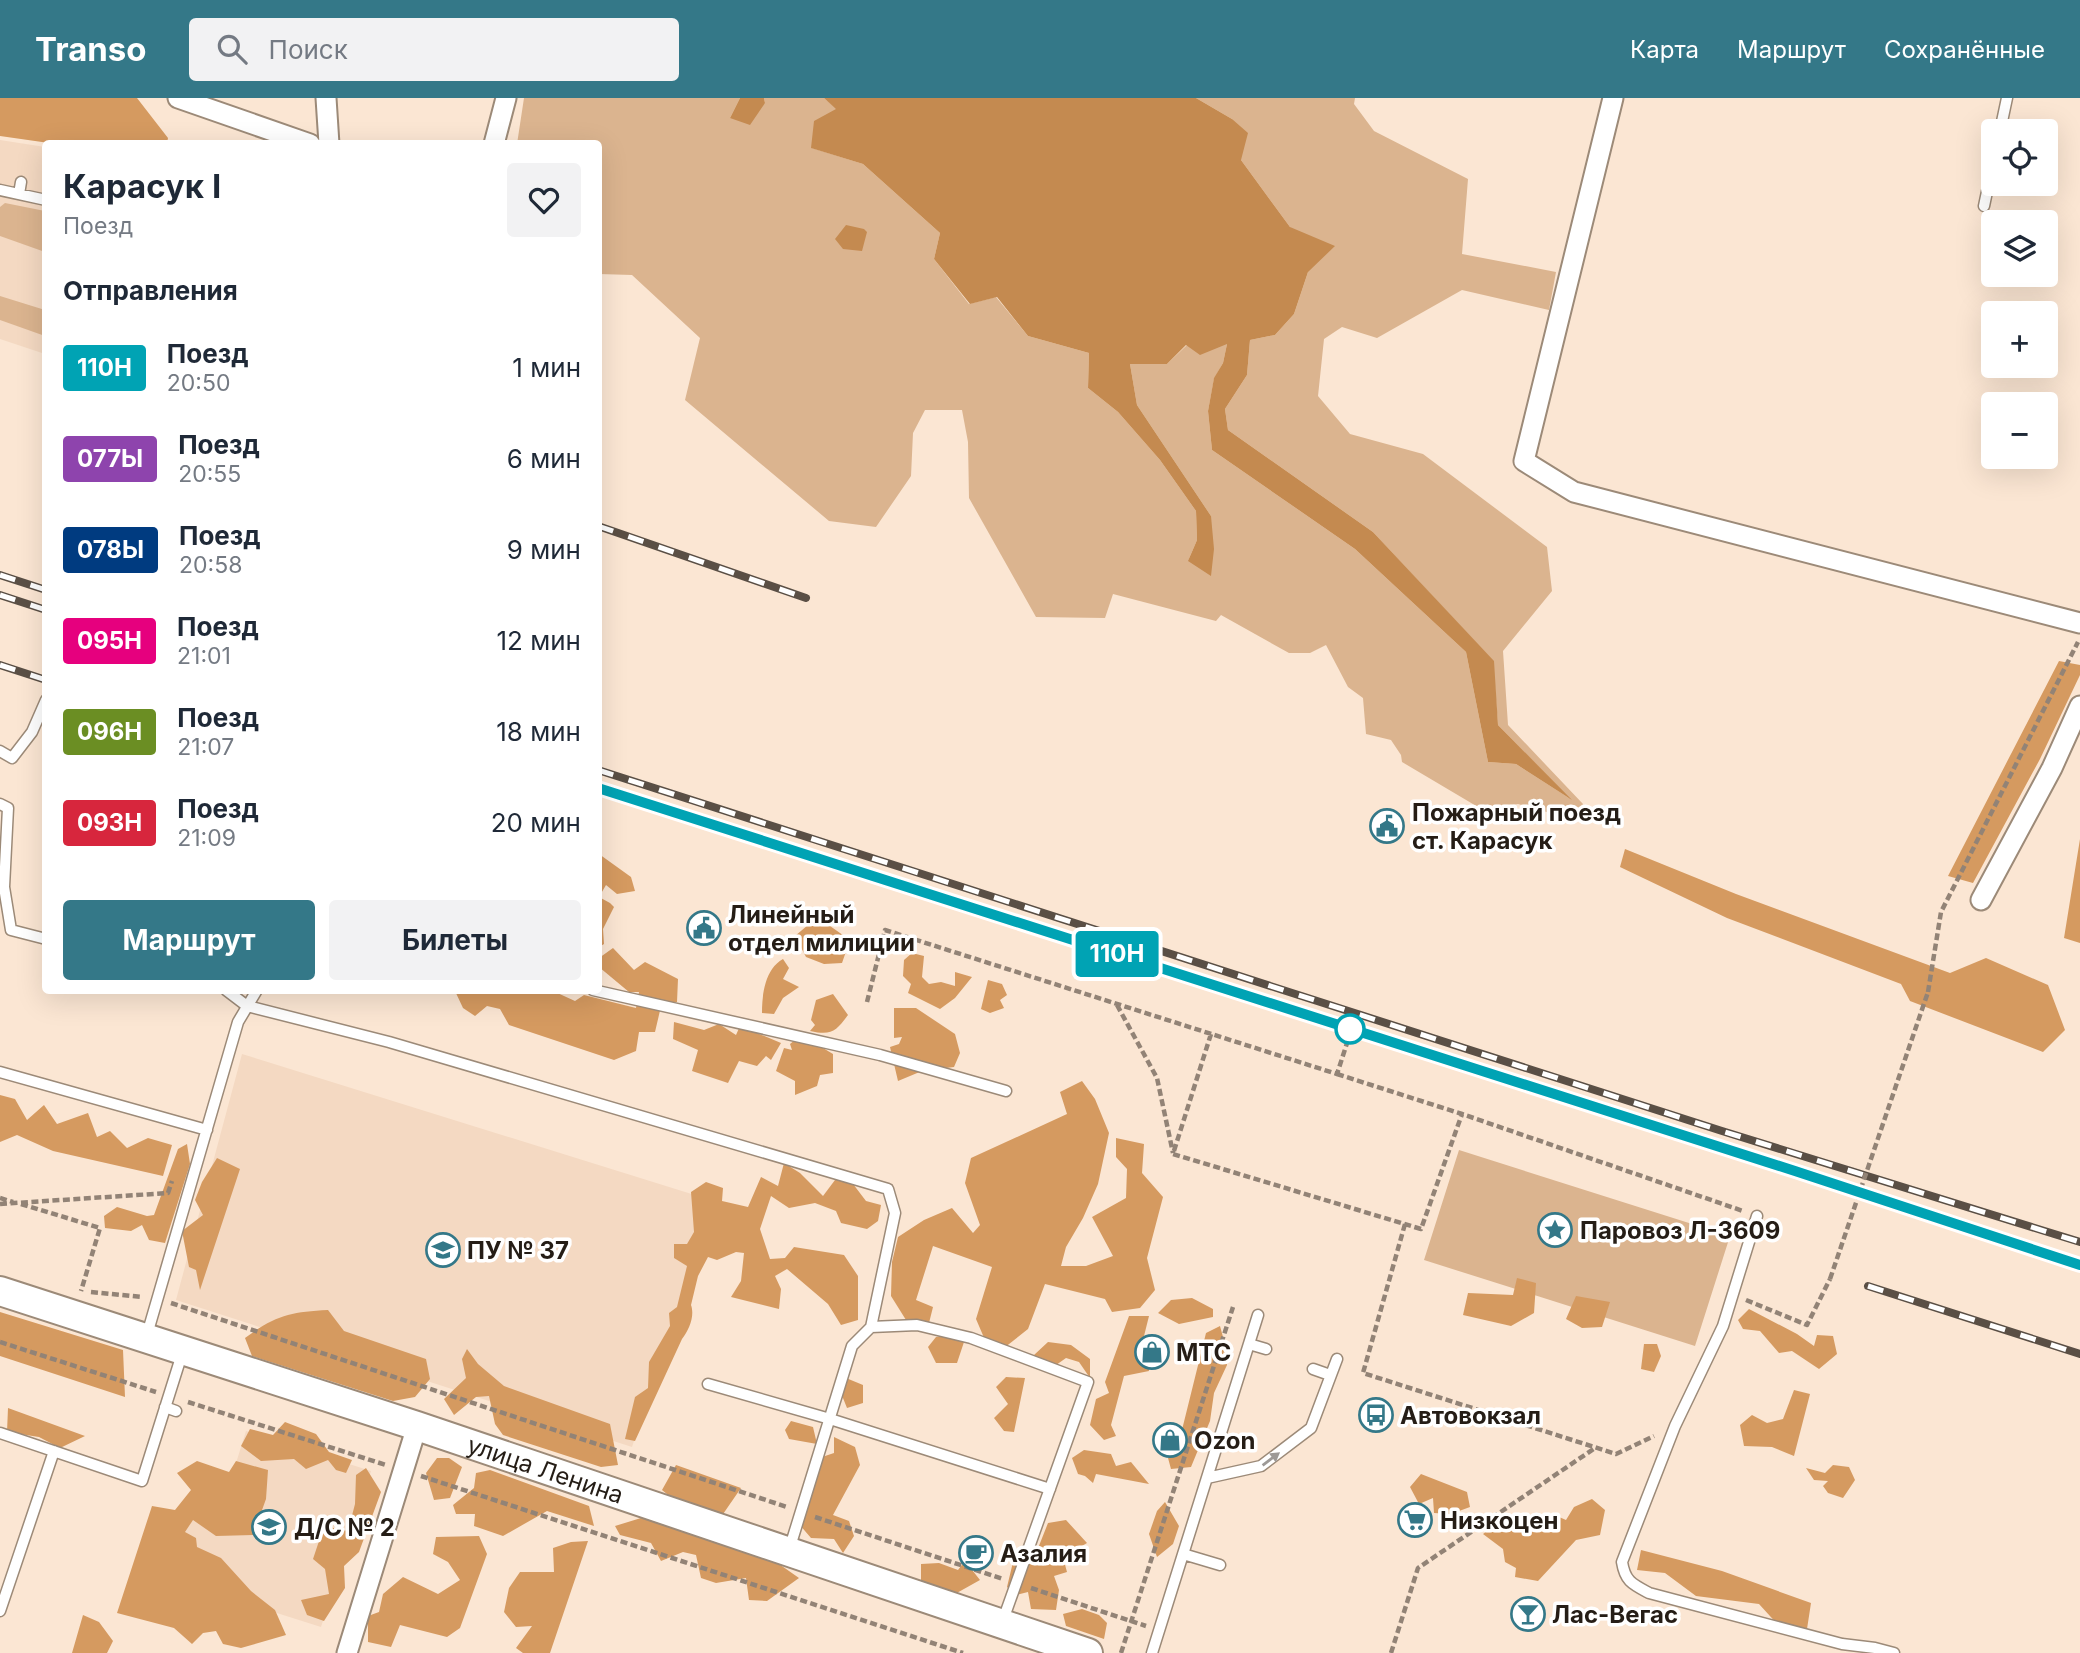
<!DOCTYPE html>
<html lang="ru">
<head>
<meta charset="utf-8">
<style>
  :root { --surface:#fff; --page:#f2f2f3; --text:#1f2937; --muted:#747a83; --accent:#347888 }
  body { margin:0; font-family:Inter,sans-serif; background:var(--page); color:var(--text); height:100vh; display:flex; flex-direction:column; font-size:26px; white-space:nowrap }
  * { box-sizing:border-box; margin:0 }
  p { font-size:23px; color:var(--muted) }
  .icon { flex:none; width:38px; height:38px; fill:none; stroke:currentColor; stroke-width:2; stroke-linecap:round; stroke-linejoin:round }
  .map { position:relative; flex:1; overflow:hidden }
  .sheet { position:absolute; left:42px; top:42px; width:560px; height:854px; display:flex; flex-direction:column; background:var(--surface); border-radius:7px; box-shadow:0 7px 28px #0002 }
  .sheet>* { flex:none }
  .badge { padding:0 14px; border-radius:5px; font-size:24px; line-height:46px }
  .tools { position:absolute; left:1981px; top:21px; display:grid; gap:14px }
  .tools a { display:grid; place-items:center; width:77px; height:77px; border-radius:7px; background:var(--surface); box-shadow:0 7px 28px #0002; font-size:35px }
  .map>.badge { position:absolute; translate:-50% -50%; box-shadow:0 0 0 4px #fff }
  h2 { padding:0 21px; font-size:26px; line-height:63px }
  .round { display:grid; place-items:center; flex:none; width:74px; height:74px; border-radius:7px; background:var(--page) }
  .summary { display:flex; align-items:center; justify-content:space-between; height:119px; padding:0 21px }
  h1 { font-size:33px; font-weight:700; line-height:52px }
  .cta { display:flex; gap:14px; margin-top:auto; padding:14px 21px }
  .cta a { flex:1; height:80px; border-radius:7px; background:var(--accent); color:#fff; font-size:28px; font-weight:700; line-height:80px; text-align:center }
  .cta a+a { background:var(--page); color:var(--text) }
  ul { padding:0; list-style:none }
  li { display:flex; align-items:center; gap:21px; height:91px; padding:0 21px }
  li div { flex:1 }
  li b { display:block; font-size:26px }
  li em { font-style:normal }
  li .badge { min-width:77px; font-weight:700; text-align:center }
  header { display:flex; align-items:center; gap:42px; box-sizing:border-box; height:98px; padding:0 35px; background:var(--accent); color:#fff }
  header strong { font-size:33px }
  nav { display:flex; gap:38px; margin-inline-start:auto; font-size:24px }
  .search { width:490px; height:63px; background:var(--page); display:flex; align-items:center; gap:18px; box-sizing:border-box; padding:0 24px; border-radius:7px; color:var(--muted); font-size:26px }
  .map>svg:first-child { display:block }
</style>
</head>
<body>
<header>
<strong>Transo</strong>
<div class="search"><svg class="icon" aria-label="search" viewBox="0 0 24 24"><circle cx="10" cy="10" r="6"/><path d="M15 15l6 6"/></svg>Поиск</div>
<nav><a>Карта</a><a>Маршрут</a><a>Сохранённые</a></nav>
</header>
<div class="map">
<svg width="2080" height="1555" viewBox="0 0 2080 1555">
  <rect width="100%" height="100%" fill="#fbe6d3"/>
  <path fill="#f4d9c2" d="M0 42 45 49V256L0 241Z
    M242 956 714 1103 632 1349 176 1202Z
    M246 1333 371 1373 321 1529 169 1481 205 1369 232 1378Z"/>
  <path fill="#dbb48f" d="M524 0H740L730 20 765 5 764 0H824L837 11 812 50 863 66 940 135 934 161 969 206 996 199 1028 238 1089 255 1088 290 1118 314 1160 362 1196 413 1197 442 1188 463 1211 418 1137 307 1130 266H1167L1187 247 1227 246 1223 265 1214 281 1208 313 1212 352 1355 451 1466 554 1488 664 1516 666 1569 700 1498 627 1493 563 1373 434 1228 332 1225 311 1247 277 1250 242 1275 237 1294 216 1308 174 1290 129 1241 62 1232 21 1196 0H1355L1354 6 1374 33 1468 81 1462 156 1556 174 1549 212 1462 192 1377 240 1342 229 1324 241 1318 298 1350 336 1423 356 1547 449 1552 493 1503 553 1508 627 1583 706 1572 721 1518 706 1483 712 1402 664 1401 657 1391 642 1366 636 1363 600 1348 589 1326 547 1310 555H1289L1221 517 1216 523 1113 496 1105 520 1036 519 969 400 968 344 962 312H925L913 335 911 378 876 429 829 423 685 302 700 240 632 177 599 176 598 46H517Z
    M5 105 45 113V154L0 138V109Z
    M0 198 45 212V238L0 222Z
    M1459 1052 1730 1138 1695 1248 1424 1162Z"/>
  <path fill="#d59a60" d="M0 0H137L168 40 167 45 56 46 0 38Z
    M2059 563 2080 567V577L2040 661 1973 785 1948 778Z
    M2080 741V845L2064 840Z
    M1625 751 1736 796 1950 875 1986 860 2048 887 2065 932 2043 954 1910 903 1901 886 1727 820 1620 769Z
    M599 756 631 779 635 793 617 796 606 787 599 799 610 805 614 809 603 831 604 846 599 849Z
    M808 827 830 828 850 842 842 865 824 866 806 859 795 838Z
    M613 850 634 872 645 864 678 881 677 904H662L655 934H639L636 953 614 962 509 927 500 911 487 908 475 918 463 910 455 893H553L575 903 584 897 636 910 639 894H629L599 869V860Z
    M912 855 924 858 922 879 929 886 941 884 955 888V874L972 879 955 900 940 911 908 895 911 886 903 878 904 862Z
    M783 861 789 870 783 881 799 889 783 900 774 916 762 915C762 896 765 871 783 861Z
    M988 882 1002 886 1007 897 1000 902 1004 910 990 915 981 911Z
    M833 896 848 917C836 933 832 938 810 933L815 927 811 922 816 902Z
    M894 910H916L955 936 960 955 954 969 922 973 898 983 890 949 899 946 902 939 894 940Z
    M674 924 704 932 719 926 736 937 740 928 781 945 771 962 766 958 757 968 739 963 728 985 692 973 698 952 673 941Z
    M801 937 833 956V975L820 977 817 988 795 997V983L776 973 784 950 792 952 790 946Z
    M1082 983 1095 1001 1109 1035 1098 1086 1083 1120 1066 1149 1061 1168H1086L1113 1158 1092 1119 1126 1100 1127 1071 1116 1059V1040L1144 1046 1142 1075 1163 1099 1147 1160 1155 1192 1140 1210 1112 1214 1105 1201 1045 1186 1028 1231 1004 1250 985 1242 976 1221 992 1169 933 1148 916 1202 933 1209 929 1225 906 1222 891 1198 892 1164 898 1139 924 1122 952 1110 973 1135 980 1127 965 1085 971 1060 1067 1016 1060 994Z
    M0 997 15 1001 27 1022 44 1007 57 1026 88 1015 97 1039 110 1033 127 1050 148 1040 172 1047 163 1078 53 1053 17 1037 0 1044Z
    M187 1046 190 1066 165 1145 149 1142 142 1127 131 1133 105 1130 104 1118 117 1109 147 1118 154 1117 178 1051Z
    M217 1060 240 1071 200 1192 196 1172 189 1169 182 1133 203 1117 195 1102 202 1084Z
    M784 1065 800 1075 823 1098 835 1082H850L866 1103 881 1107 878 1123 867 1131 841 1125 836 1113 815 1105 789 1110 771 1098 760 1131 770 1161 785 1160 794 1149 844 1157 858 1178V1222L841 1227 828 1206 787 1171 775 1178 781 1191 779 1211 731 1199 741 1183 744 1155 736 1154 717 1162 708 1159 698 1178 691 1207C695 1218 689 1232 682 1241L635 1343 625 1341 635 1299 648 1290 649 1264 670 1228 669 1215 677 1209 687 1168 674 1160V1146H687L694 1134 691 1094 706 1084 723 1090 722 1103 748 1109 761 1079 778 1088Z
    M1517 1180 1536 1185 1534 1215 1511 1228 1463 1217 1468 1195 1513 1197Z
    M1576 1198 1610 1204 1602 1229 1582 1230 1566 1221Z
    M1192 1200 1213 1211V1219L1179 1226 1158 1215 1171 1202Z
    M1749 1211 1797 1236 1814 1248 1817 1237 1833 1238 1837 1256 1819 1271 1792 1253 1779 1255 1760 1233 1743 1231 1738 1222Z
    M328 1212 344 1233 426 1261 430 1281 415 1299 393 1303 252 1258 245 1240C276 1217 291 1214 328 1212Z
    M0 1214 123 1252 125 1299 0 1258Z
    M1129 1218H1149L1143 1242 1149 1273 1124 1278 1111 1327 1116 1338 1104 1342 1090 1327 1096 1301 1109 1295 1105 1284Z
    M1220 1228 1226 1250 1227 1267 1214 1295 1210 1323 1191 1369 1171 1371 1168 1360 1177 1352 1206 1235Z
    M950 1237 964 1244 957 1265H936L928 1249 936 1239Z
    M1048 1244 1071 1247 1090 1261V1280L1079 1264 1066 1260 1049 1272 1037 1270 1034 1257Z
    M1644 1246H1657L1661 1258 1654 1274 1641 1271Z
    M467 1251 478 1266 504 1288 610 1326 618 1367 601 1369 503 1337 495 1326 489 1298 476 1299 454 1317 444 1301 466 1280 462 1261Z
    M1006 1279 1025 1280 1014 1334 1004 1333 994 1320 1008 1306 996 1289Z
    M846 1280 863 1287V1305L847 1310 841 1295Z
    M1794 1292 1810 1296 1794 1358 1772 1349 1744 1348 1740 1327 1752 1317 1767 1325 1783 1321Z
    M8 1310 85 1338 60 1350 39 1339 7 1334Z
    M791 1323 813 1329 817 1346 789 1341 785 1332Z
    M285 1324 316 1336 329 1354 352 1362 346 1375 336 1372 328 1362 306 1371 294 1361 261 1363 241 1348 250 1331 273 1337Z
    M834 1339 855 1349 860 1367 833 1417 849 1423 854 1438 843 1455 834 1441 811 1440 799 1426 813 1362 834 1355Z
    M1084 1352 1111 1356 1116 1368 1131 1364 1149 1386 1096 1376 1093 1385 1085 1378 1078 1376 1072 1360Z
    M437 1360H449L462 1369 450 1400 434 1402 426 1375Z
    M197 1363 229 1374 236 1363 268 1372 266 1401 253 1437 216 1438 193 1422 185 1434 196 1440 197 1449 221 1460 251 1493 275 1512 286 1537 241 1550 223 1546 216 1533 203 1535 192 1546 174 1530 117 1515 152 1408 175 1412 191 1392 177 1375Z
    M676 1367 741 1390 721 1419 678 1405 662 1392Z
    M1833 1367 1849 1369 1855 1382 1843 1400 1828 1395 1823 1388 1828 1383 1814 1382 1806 1370 1825 1375Z
    M366 1370 381 1394 359 1454 344 1468 345 1490 324 1523 307 1517 301 1502 329 1496 325 1471 313 1461 324 1428 348 1433 355 1406 356 1377Z
    M490 1372 589 1408 594 1428 547 1413 503 1438 474 1428 475 1416H456L453 1407 474 1390 476 1375Z
    M1421 1376 1467 1394 1470 1409 1451 1416 1434 1415 1433 1400 1419 1406 1410 1389Z
    M1592 1401 1605 1412 1600 1437 1576 1442 1538 1483 1515 1479 1516 1470 1505 1464 1503 1451 1483 1436 1508 1417 1520 1423 1550 1415 1566 1422 1574 1409Z
    M1165 1404 1179 1428 1173 1446 1157 1459 1149 1436 1157 1413Z
    M641 1420 769 1459 799 1480 767 1503 749 1502 746 1480 716 1485 701 1480 696 1457 683 1454 661 1463 651 1445 620 1437 615 1428Z
    M1066 1422 1087 1445 1070 1455 1064 1463 1067 1474 1054 1478 1059 1492 1056 1512 1031 1511 1028 1494 1016 1497 1007 1489 1013 1464 1025 1454 1033 1463 1048 1425Z
    M479 1438 487 1456 460 1530 447 1539 400 1527 391 1549 368 1544V1518L379 1514 383 1496 403 1479 438 1496 460 1482 448 1464 433 1456 436 1439Z
    M588 1443 550 1555H523L516 1550 532 1528 516 1529 504 1514 509 1490 520 1474H554L553 1450 571 1444Z
    M1641 1452 1722 1473 1811 1505 1807 1531 1780 1529 1759 1506 1696 1498 1665 1475 1637 1472Z
    M965 1463 980 1482 955 1496 921 1485V1466L939 1465 958 1472Z
    M1082 1511 1099 1517 1107 1525 1104 1541 1066 1528 1063 1516Z
    M83 1517 99 1524 113 1543 107 1555H72Z"/>
  <path fill="#c48a50" d="M740 0H764L765 5 750 27 730 20Z
    M824 0H1196L1232 21 1248 35 1241 62 1290 129 1335 148 1308 174 1294 216 1275 237 1250 242 1247 277 1225 311 1228 332 1373 434 1494 563 1498 627 1572 702 1516 666 1488 664 1466 554 1355 451 1212 352 1208 313 1214 280 1223 265 1227 246 1200 257 1186 247 1167 266H1130L1137 307 1211 418 1214 451 1211 478 1188 463 1197 442 1196 413 1160 362 1118 314 1088 290 1089 255 1028 238 997 199 970 206 934 161 940 135 863 66 811 50 814 23 836 11Z
    M846 127 864 131 867 134 862 153 843 151 835 141Z"/>
  <g fill="none" stroke-linecap="round" stroke-linejoin="round">
    <g stroke="#9c8a78" stroke-width="13">
      <path id="service" d="M2000 33 2007 0
        M0 92 46 102
        M19 96 21 84
        M1984 108 1993 65
        M0 653 12 660 32 634 46 602
        M0 706 8 710 4 789 11 832 46 841
        M226 892 247 908 389 944 888 1091 895 1115 871 1229
        M593 892 880 957 1006 993
        M0 974 207 1032
        M1757 1118 1723 1228 1675 1328 1622 1464C1625 1483 1632 1486 1649 1495L1842 1546 1875 1550 1894 1555
        M146 1240 238 924 257 892
        M1249 1246 1266 1251
        M1313 1271 1330 1277
        M708 1286 830 1321 1050 1391
        M165 1309 176 1313
        M0 1335 142 1383 182 1256
        M1207 1380 1261 1368 1311 1330 1337 1261
        M789 1452 852 1248 871 1229 917 1227 971 1240 1088 1284 1003 1522
        M1183 1456 1220 1467
        M0 1513 54 1353
        M1152 1555 1258 1217"/>
    </g>
    <g stroke="#9c8a78" stroke-width="23">
      <path id="minor" d="M178 0 310 46
        M326 0 329 46
        M1613 0 1524 363 1574 394 2080 525
        M494 46 506 0
        M1981 802 2052 670 2080 608
        M347 1555 417 1328"/>
    </g>
    <g stroke="#9c8a78" stroke-width="32">
      <g id="secondary">
        <path id="s1" d="M0 1193 417 1328 1088 1555"/>
      </g>
    </g>
    <path stroke="#928376" stroke-width="4.5" stroke-dasharray="7 3.5" stroke-linecap="butt" d="M1928 894 1941 814 2078 544
      M867 904 885 832 1337 976 1348 942
      M1117 907 1157 980 1173 1055
      M1211 936 1173 1056 1421 1131 1462 1016
      M1337 976 1462 1016 1743 1113
      M0 1100 13 1104
      M0 1106 168 1095 172 1083
      M21 1106 100 1130 81 1193
      M1405 1126 1363 1275 1616 1356 1654 1338
      M91 1194 142 1199
      M1746 1202 1807 1227 1830 1181
      M171 1205 787 1409
      M0 1244 156 1294
      M188 1304 386 1367
      M421 1378 963 1555
      M815 1419 1003 1481
      M1031 1490 1146 1528
      M1121 1555 1233 1209
      M1391 1555 1418 1470 1595 1350"/>
    <use href="#service" stroke="#fff" stroke-width="10"/>
    <use href="#minor" stroke="#fff" stroke-width="19"/>
    <use href="#secondary" stroke="#fff" stroke-width="28"/>
    <g stroke="#5a4f45" stroke-width="8">
      <path id="rail" d="M598 428 806 500
        M0 477 46 492
        M0 497 46 512
        M0 567 46 582
        M598 672 1722 1033 2080 1144
        M598 690 1795 1073 2080 1167
        M1868 1188 2080 1256"/>
    </g>
    <use href="#rail" stroke="#fff" stroke-width="5" stroke-dasharray="16" stroke-linecap="butt"/>
    <path stroke="#928376" stroke-width="4.5" stroke-dasharray="7 3.5" stroke-linecap="butt" d="M1830 1181 1928 894"/>
  </g>
  <defs><path id="oneway-solid" d="M-6-.8H1V-3.2L6.5 0L1 3.2V.8H-6Z" transform="scale(1.75)"/></defs>
  <use fill="#9d9996" href="#oneway-solid" transform="translate(1271 1361) rotate(-37)"/>
  <g fill="none" stroke-linecap="round" stroke-linejoin="round">
    <g stroke="#fff" stroke-width="16">
      <path id="line" d="M598 690 1795 1073 2080 1167"/>
    </g>
    <use href="#line" stroke="#00a3b4" stroke-width="10"/>
  </g>
  <defs>
    <g id="civic-ring" transform="scale(1.75)"><circle r="9.5" fill="#fff" stroke="#347888" stroke-width="1.5"/><path d="M-.6-6.5H3V-4.5H.6V-3L4-1V1h2V6H-6V1h2V-1L-.6-3ZM-1.2 2.5V6h2.4V2.5Z" fill="#347888"/></g>
    <g id="sight-ring" transform="scale(1.75)"><circle r="9.5" fill="#fff" stroke="#347888" stroke-width="1.5"/><path d="M0-6L1.8-2.2L6-1.7L2.9 1.2L3.7 5.4L0 3.3L-3.7 5.4L-2.9 1.2L-6-1.7L-1.8-2.2Z" fill="#347888"/></g>
    <g id="university-ring" transform="scale(1.75)"><circle r="9.5" fill="#fff" stroke="#347888" stroke-width="1.5"/><path d="M0-5L7-2L0 1L-7-2ZM-4 1L0 2.5L4 1V4Q0 6-4 4Z" fill="#347888"/></g>
    <g id="shop-ring" transform="scale(1.75)"><circle r="9.5" fill="#fff" stroke="#347888" stroke-width="1.5"/><path d="M-5-2.5h2.3a2.7 3.5 0 0 1 5.4 0H5L5.5 6h-11ZM-1.5-2.5h3a1.5 2.3 0 0 0-3 0Z" fill="#347888"/></g>
    <g id="bus-ring" transform="scale(1.75)"><circle r="9.5" fill="#fff" stroke="#347888" stroke-width="1.5"/><path d="M-5-6H5V4H4V6H2V4H-2V6H-4V4H-5ZM-3.5-4V0h7V-4ZM-3.5 1.2v1.5H-2V1.2ZM2 1.2v1.5H3.5V1.2Z" fill="#347888"/></g>
    <g id="supermarket-ring" transform="scale(1.75)"><circle r="9.5" fill="#fff" stroke="#347888" stroke-width="1.5"/><path d="M-6-5.5h2.5l.6 2H6L4.5 2H-2.5L-4.4-4H-6ZM-1.5 3.2a1.3 1.3 0 1 0 .1 0ZM3 3.2a1.3 1.3 0 1 0 .1 0Z" fill="#347888"/></g>
    <g id="school-ring" transform="scale(1.75)"><circle r="9.5" fill="#fff" stroke="#347888" stroke-width="1.5"/><path d="M0-5L7-2L0 1L-7-2ZM-4 1L0 2.5L4 1V4Q0 6-4 4Z" fill="#347888"/></g>
    <g id="cafe-ring" transform="scale(1.75)"><circle r="9.5" fill="#fff" stroke="#347888" stroke-width="1.5"/><path d="M-5.5-4.5H6V0H3Q3 3.5 0 3.5H-2.5Q-5.5 3.5-5.5 0ZM3-3.2v2h1.7v-2ZM-6 4.5H4V6H-6Z" fill="#347888"/></g>
    <g id="bar-ring" transform="scale(1.75)"><circle r="9.5" fill="#fff" stroke="#347888" stroke-width="1.5"/><path d="M-6-5H6L.8 .8V4.5H3.5V6h-7V4.5H-.8V.8Z" fill="#347888"/></g>
  </defs>
  <g fill-rule="evenodd">
    <use href="#civic-ring" x="1387" y="728"/>
    <use href="#civic-ring" x="704" y="830"/>
    <use href="#sight-ring" x="1555" y="1132"/>
    <use href="#university-ring" x="443" y="1152"/>
    <use href="#shop-ring" x="1152" y="1254"/>
    <use href="#bus-ring" x="1376" y="1317"/>
    <use href="#shop-ring" x="1170" y="1342"/>
    <use href="#supermarket-ring" x="1415" y="1422"/>
    <use href="#school-ring" x="269" y="1429"/>
    <use href="#cafe-ring" x="976" y="1455"/>
    <use href="#bar-ring" x="1528" y="1516"/>
  </g>
  <circle fill="#fff" stroke="#00a3b4" stroke-width="3.5" cx="1350" cy="931" r="14"/>
  <g text-anchor="middle" dominant-baseline="central" stroke-width="7" stroke-linejoin="round" paint-order="stroke">
    <g font-size="24" font-weight="bold" fill="#251d16" stroke="#fff" text-anchor="start">
      <text x="1412" y="714">Пожарный поезд<tspan x="1412" dy="28">ст. Карасук</tspan></text>
      <text x="728" y="816">Линейный<tspan x="728" dy="28">отдел милиции</tspan></text>
      <text x="1580" y="1132">Паровоз Л-3609</text>
      <text x="467" y="1152">ПУ № 37</text>
      <text x="1176" y="1254">МТС</text>
      <text x="1400" y="1317">Автовокзал</text>
      <text x="1194" y="1342">Ozon</text>
      <text x="1440" y="1422">Низкоцен</text>
      <text x="294" y="1429">Д/С № 2</text>
      <text x="1000" y="1455">Азалия</text>
      <text x="1552" y="1516">Лас-Вегас</text>
    </g>
    <g font-size="24" fill="#251d16" stroke="#fff">
      <text stroke="none"><textPath href="#s1" startOffset="574">улица Ленина</textPath></text>
    </g>
  </g>
</svg>
<div class="tools">
<a><svg class="icon" aria-label="locate" viewBox="0 0 24 24"><circle cx="12" cy="12" r="6"/><path d="M12 2v4M12 18v4M2 12h4M18 12h4"/></svg></a>
<a><svg class="icon" aria-label="layers" viewBox="0 0 24 24"><path d="M12 4l9 5-9 5-9-5zM3 14l9 5 9-5"/></svg></a>
<a>+</a>
<a>−</a>
</div>
<b class="badge" style="left:1117px;top:856px;background:#00a3b4;color:#fff">110Н</b>
<section class="sheet">
<div class="summary"><div><h1>Карасук I</h1><p>Поезд</p></div><a class="round"><svg class="icon" aria-label="heart" viewBox="0 0 24 24"><path d="M12 20l-8-8c-3-5 5-10 8-4 3-6 11-1 8 4z"/></svg></a></div>
<h2>Отправления</h2>
<ul>
<li><span class="badge" style="background:#00a3b4;color:#fff">110Н</span><div><b>Поезд</b><p>20:50</p></div><em>1 мин</em></li>
<li><span class="badge" style="background:#8e44ad;color:#fff">077Ы</span><div><b>Поезд</b><p>20:55</p></div><em>6 мин</em></li>
<li><span class="badge" style="background:#003b80;color:#fff">078Ы</span><div><b>Поезд</b><p>20:58</p></div><em>9 мин</em></li>
<li><span class="badge" style="background:#e6007e;color:#fff">095Н</span><div><b>Поезд</b><p>21:01</p></div><em>12 мин</em></li>
<li><span class="badge" style="background:#6b8e23;color:#fff">096Н</span><div><b>Поезд</b><p>21:07</p></div><em>18 мин</em></li>
<li><span class="badge" style="background:#d7263d;color:#fff">093Н</span><div><b>Поезд</b><p>21:09</p></div><em>20 мин</em></li>
</ul>
<div class="cta"><a>Маршрут</a><a>Билеты</a></div>
</section>
</div>
</body>
</html>
